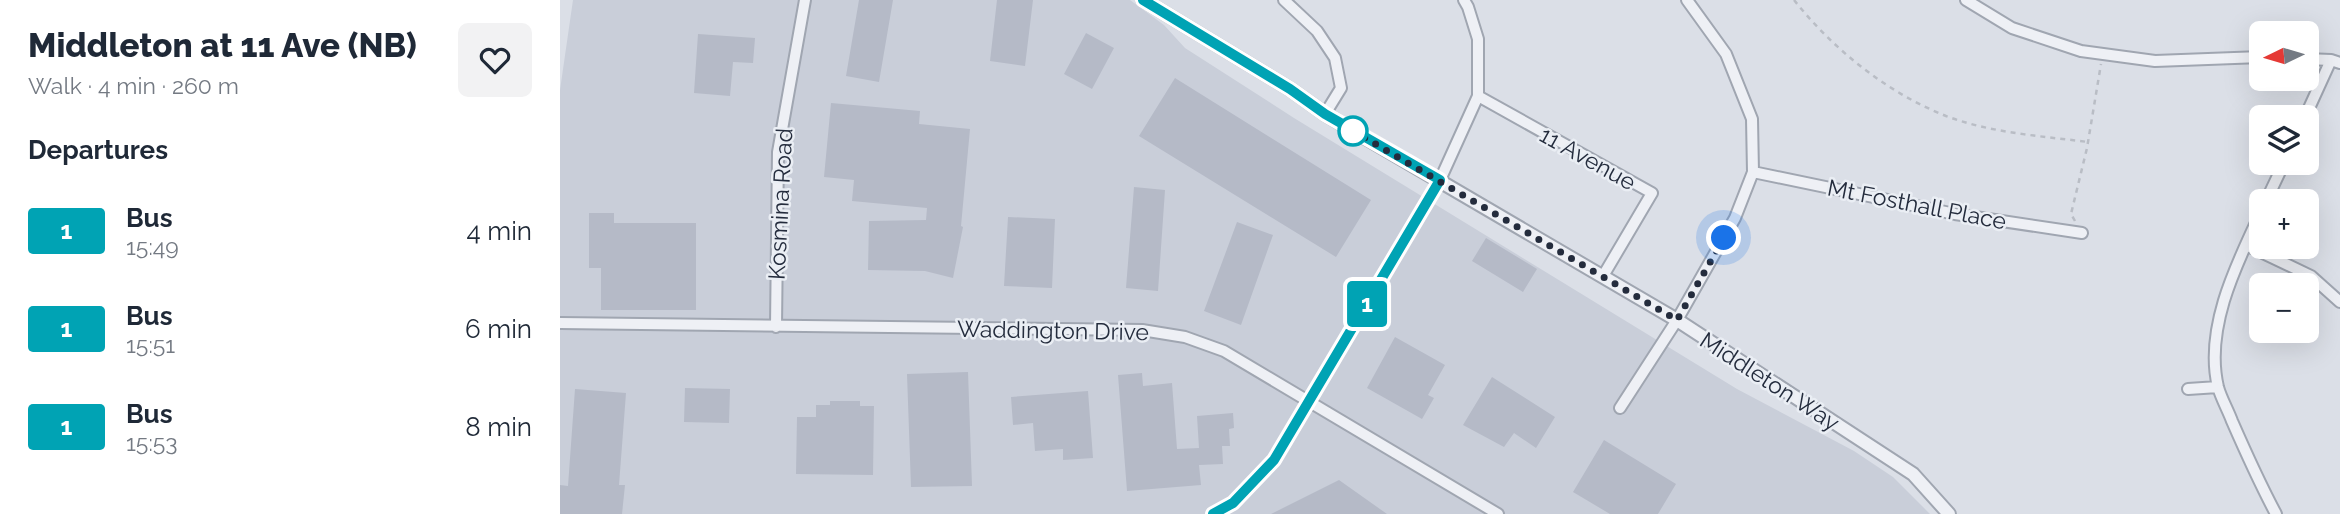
<!DOCTYPE html>
<html lang="en">
<head>
<meta charset="utf-8">
<style>
  :root { --surface:#fff; --page:#f2f2f3; --text:#1f2937; --muted:#747a83 }
  body { margin:0; font-family:Raleway,sans-serif; background:var(--page); color:var(--text); height:100vh; display:flex; flex-direction:column; font-size:26px; white-space:nowrap }
  * { box-sizing:border-box; margin:0 }
  p { font-size:23px; color:var(--muted) }
  .icon { flex:none; width:38px; height:38px; fill:none; stroke:currentColor; stroke-width:2; stroke-linecap:round; stroke-linejoin:round }
  .map { position:relative; flex:1; overflow:hidden }
  .drawer { display:flex; flex-direction:column; background:var(--surface); width:560px }
  .drawer>* { flex:none }
  .badge { padding:0 14px; border-radius:5px; font-size:24px; line-height:46px }
  .needle { width:46px; rotate:265deg }
  .fabs { position:absolute; left:1689px; top:21px; display:grid; gap:14px }
  .fabs a { display:grid; place-items:center; width:70px; height:70px; border-radius:10px; background:var(--surface); box-shadow:0 7px 28px #0002; font-size:35px }
  .you { position:absolute; width:35px; height:35px; margin:-18px; border:5px solid #fff; border-radius:50%; background:#1a73e8; box-shadow:0 0 0 10px #1a73e833 }
  .map>.badge { position:absolute; translate:-50% -50%; box-shadow:0 0 0 4px #fff }
  h2 { padding:0 28px; font-size:26px; line-height:63px }
  .round { display:grid; place-items:center; flex:none; width:74px; height:74px; border-radius:10px; background:var(--page) }
  .head { display:flex; align-items:center; justify-content:space-between; height:119px; padding:0 28px }
  h1 { font-size:33px; font-weight:800; line-height:52px }
  ul { padding:0; list-style:none }
  li { display:flex; align-items:center; gap:21px; height:98px; padding:0 28px }
  li div { flex:1 }
  li b { display:block; font-size:26px }
  li em { font-style:normal }
  li .badge { min-width:77px; font-weight:700; text-align:center }
  main { display:flex; flex:1; min-height:0 }
  .map>svg:first-child { display:block }
</style>
</head>
<body>
<main>
<section class="drawer">
<div class="head"><div><h1>Middleton at 11 Ave (NB)</h1><p>Walk · 4 min · 260 m</p></div><a class="round"><svg class="icon" aria-label="heart" viewBox="0 0 24 24"><path d="M12 20l-8-8c-3-5 5-10 8-4 3-6 11-1 8 4z"/></svg></a></div>
<h2>Departures</h2>
<ul>
<li><span class="badge" style="background:#00a3b4;color:#fff">1</span><div><b>Bus</b><p>15:49</p></div><em>4 min</em></li>
<li><span class="badge" style="background:#00a3b4;color:#fff">1</span><div><b>Bus</b><p>15:51</p></div><em>6 min</em></li>
<li><span class="badge" style="background:#00a3b4;color:#fff">1</span><div><b>Bus</b><p>15:53</p></div><em>8 min</em></li>
</ul>
</section>
<div class="map">
<svg width="1780" height="514" viewBox="0 0 1780 514">
  <rect width="100%" height="100%" fill="#dbdfe7"/>
  <path fill="#c9ced9" d="M13 0H570L604 25 625 48 734 118 1177 389 1294 451 1333 477 1370 514H0V90Z"/>
  <path fill="#b5bac7" d="M299 0H333L319 82 286 76Z
    M437 0H473L465 66 430 61Z
    M526 33 554 48 532 89 504 74Z
    M138 34 195 38 193 63 173 62 170 96 134 93Z
    M615 78 811 200 776 257 579 136Z
    M271 103 360 111 359 124 410 129 401 226 403 227 393 278 365 271 308 270 309 221 366 220 367 208 292 201 294 180 264 177Z
    M574 187 605 190 598 291 566 288Z
    M29 213H54V223H136V310H41V268H29Z
    M448 217 495 219 492 288 444 286Z
    M677 222 713 235 681 325 644 311Z
    M926 238 977 269 963 292 912 261Z
    M835 337 885 365 868 395 874 398 862 419 807 388Z
    M408 372 412 486 351 487 347 374Z
    M582 373 583 386 612 383 617 449 639 448 637 416 673 413 674 428 669 429 670 446H662L663 464 639 465 641 485 567 491 558 375Z
    M932 377 995 417 976 448 954 433 944 447 903 425Z
    M125 388 170 389 169 423 124 422Z
    M15 389 66 393 59 485H65L62 514H0V485L8 486Z
    M528 391 533 458 503 460V449L475 451 473 423 453 425 451 397Z
    M270 401H300V406H314L313 475 236 474 237 417H256V405H270Z
    M1044 440 1116 484 1098 514H1050L1013 492Z
    M779 480 827 514H711Z"/>
  <g fill="none" stroke-linecap="round" stroke-linejoin="round">
    <g stroke="#a0a6b1" stroke-width="14">
      <path id="minor" d="M724 0 757 31 775 58 781 88 765 114
        M1406 0 1452 28 1521 51 1595 61 1701 57
        M1746 59 1771 60 1780 63
        M918 96 1092 193 1043 276
        M1745 117 1771 60
        M1193 172 1395 214 1522 233
        M1706 201 1724 163
        M1701 212C1677 263 1644 328 1658 387 1661 398 1668 410 1672 421 1686 453 1700 484 1716 514
        M1686 245 1751 276 1780 302
        M0 323 582 330 625 337 664 351 938 514
        M216 327 218 152 245 0
        M1628 389 1658 387
        M1060 408 1117 320 1175 218 1193 172 1192 119 1166 54 1127 0
        M653 514 673 503 714 460 880 180 918 96V39L908 7 904 0"/>
    </g>
    <g stroke="#a0a6b1" stroke-width="16">
      <path id="tertiary" d="M583 0 730 89 765 114 1117 320 1353 474 1389 514"/>
    </g>
    <path stroke="#b9bdc5" stroke-width="2.5" stroke-dasharray="5 5" stroke-linecap="butt" d="M1234 0C1274 50 1326 92 1386 116 1431 133 1481 136 1528 142
      M1515 221 1511 214 1527 148 1541 64"/>
    <use href="#minor" stroke="#eef0f5" stroke-width="10"/>
    <use href="#tertiary" stroke="#eef0f5" stroke-width="12"/>
  </g>
  <g fill="none" stroke-linecap="round" stroke-linejoin="round">
    <g stroke="#fff" stroke-width="16">
      <path id="line" d="M583 0 730 89 765 114 880 180 714 460 673 503 653 514"/>
    </g>
    <use href="#line" stroke="#00a3b4" stroke-width="10"/>
    <path stroke="#242c3d" stroke-width="7" stroke-dasharray="0 12.6" d="M793 131 788 128 1117 320 1164 238"/>
  </g>
  <circle fill="#fff" stroke="#00a3b4" stroke-width="3.5" cx="793" cy="131" r="14"/>
  <g text-anchor="middle" dominant-baseline="central" stroke-width="5" stroke-linejoin="round" paint-order="stroke">
    <g font-size="23" fill="#242c3d" stroke="#eaeef4">
      <text transform="translate(1028 158) rotate(29)">11 Avenue</text>
      <text transform="translate(220 204) rotate(-87)">Kosmina Road</text>
      <text transform="translate(1357 204) rotate(11)">Mt Fosthall Place</text>
      <text transform="translate(493 330) rotate(1)">Waddington Drive</text>
      <text transform="translate(1210 381) rotate(33)">Middleton Way</text>
    </g>
  </g>
</svg>
<div class="fabs">
<a><svg class="needle" viewBox="-14 -14 28 28"><path d="M0-13l5 13h-10z" fill="#e53935"/><path d="M0 13l5-13h-10z" fill="#747a83"/></svg></a>
<a><svg class="icon" aria-label="layers" viewBox="0 0 24 24"><path d="M12 4l9 5-9 5-9-5zM3 14l9 5 9-5"/></svg></a>
<a>+</a>
<a>−</a>
</div>
<div class="you" style="left:1164px;top:238px"></div>
<b class="badge" style="left:807px;top:304px;background:#00a3b4;color:#fff">1</b>
</div>
</main>
</body>
</html>
